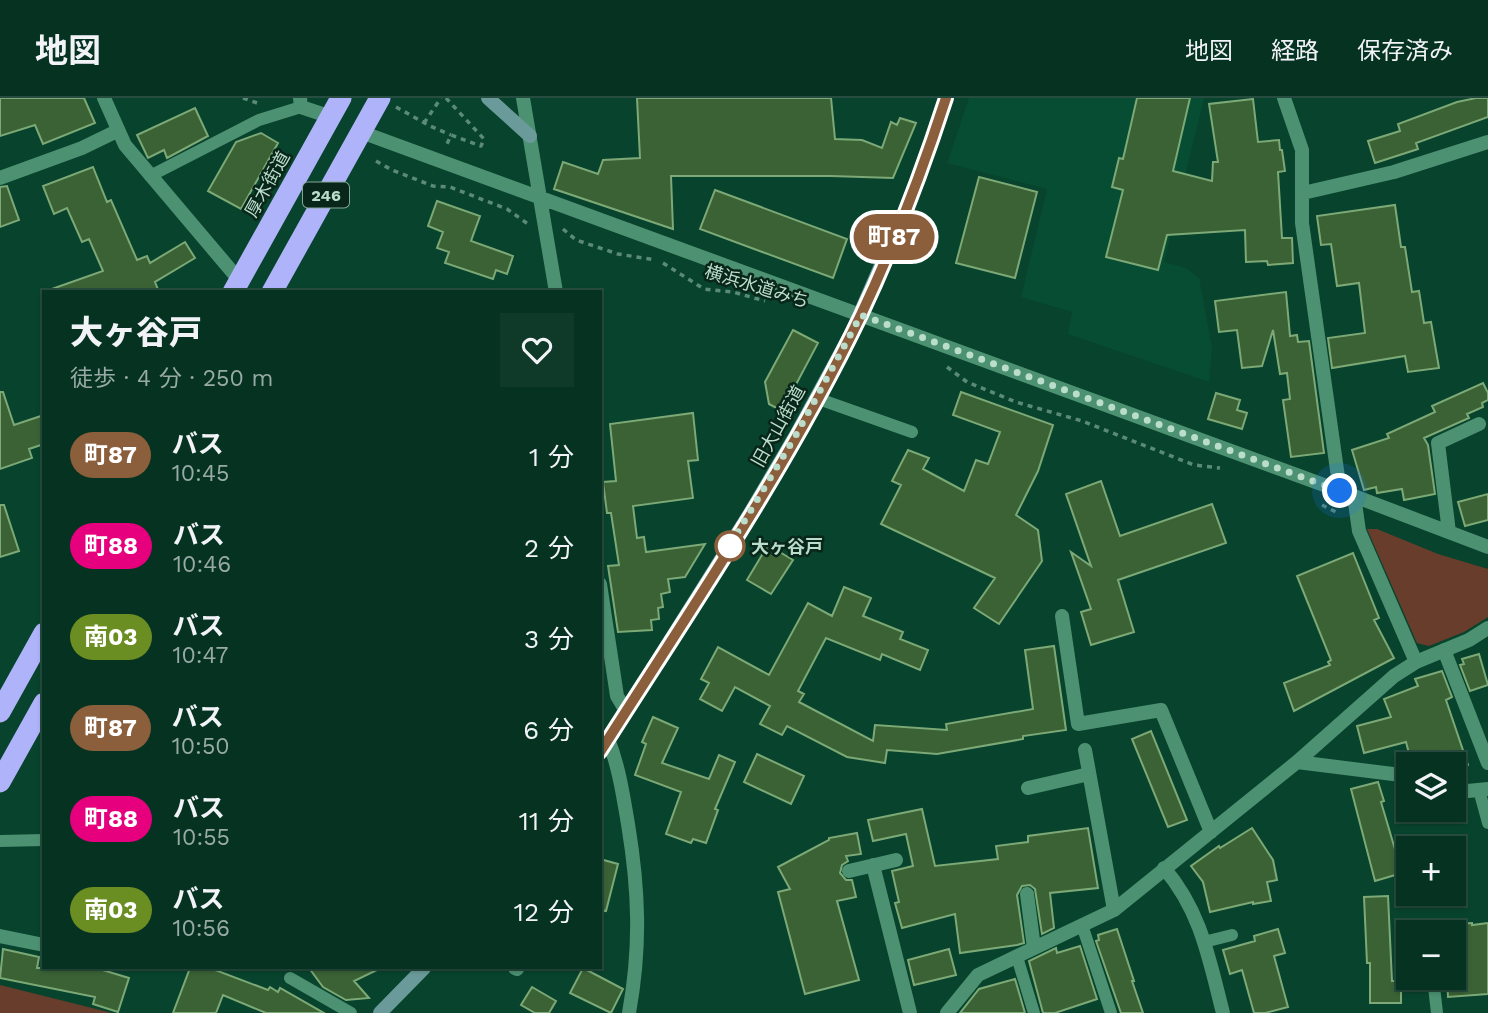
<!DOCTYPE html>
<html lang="ja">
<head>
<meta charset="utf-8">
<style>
  :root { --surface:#063222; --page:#0f3a2a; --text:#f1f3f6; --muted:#98aaa5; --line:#274d40 }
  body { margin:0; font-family:"Work Sans","Noto Sans JP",sans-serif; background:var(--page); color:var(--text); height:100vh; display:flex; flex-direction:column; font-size:26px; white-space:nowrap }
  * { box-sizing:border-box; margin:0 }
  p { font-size:23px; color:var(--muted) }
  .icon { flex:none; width:38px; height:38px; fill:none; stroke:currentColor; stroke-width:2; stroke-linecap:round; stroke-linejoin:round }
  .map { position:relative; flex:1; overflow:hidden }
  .details { position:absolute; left:42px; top:192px; width:560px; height:679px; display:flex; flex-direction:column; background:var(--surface); border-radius:0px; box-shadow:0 2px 5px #0004,0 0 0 2px var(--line) }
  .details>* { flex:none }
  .badge { padding:0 14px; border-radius:23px; font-size:24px; line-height:46px }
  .controls { position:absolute; left:1396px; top:654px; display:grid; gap:14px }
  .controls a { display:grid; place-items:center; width:70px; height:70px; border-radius:0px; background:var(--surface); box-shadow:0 2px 5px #0004,0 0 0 2px var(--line); font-size:35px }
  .you { position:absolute; width:35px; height:35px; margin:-18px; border:5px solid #fff; border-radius:50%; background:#1a73e8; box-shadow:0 0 0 10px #1a73e833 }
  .map>.badge { position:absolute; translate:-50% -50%; box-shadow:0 0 0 4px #fff }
  .round { display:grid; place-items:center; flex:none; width:74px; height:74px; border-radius:0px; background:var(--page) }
  .headline { display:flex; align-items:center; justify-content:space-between; height:119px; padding:0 28px }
  h1 { font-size:33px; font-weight:800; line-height:52px }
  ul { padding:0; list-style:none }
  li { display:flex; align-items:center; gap:21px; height:91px; padding:0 28px }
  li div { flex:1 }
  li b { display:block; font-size:26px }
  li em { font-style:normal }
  li .badge { min-width:77px; font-weight:700; text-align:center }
  header { display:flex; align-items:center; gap:42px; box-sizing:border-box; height:98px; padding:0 35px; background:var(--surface); border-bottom:2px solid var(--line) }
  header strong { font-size:33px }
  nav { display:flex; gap:38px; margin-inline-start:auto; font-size:24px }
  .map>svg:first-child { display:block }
</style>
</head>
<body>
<header>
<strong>地図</strong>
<nav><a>地図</a><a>経路</a><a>保存済み</a></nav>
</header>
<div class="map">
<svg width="1488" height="915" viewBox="0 0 1488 915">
  <rect width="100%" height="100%" fill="#08432d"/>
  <path fill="#074d33" d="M969 0H1204L1164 164 1186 170 1199 180 1212 249 1209 284 1068 236 1072 214 1021 199 1047 91 947 65Z"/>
  <path fill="#693d2c" d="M1367 431H1377L1438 456 1488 471V519L1464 534 1429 548 1417 545Z
    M0 887 112 915H0Z"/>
  <path fill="#3a6235" stroke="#7ca976" stroke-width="2" d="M0 0H84L95 25 43 46 35 27 0 38Z
    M637 0H831L835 41 862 42 882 50 891 24 897 27 900 20 916 25 893 80 831 78H671L673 131 554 91 563 64 598 76 603 62 640 60Z
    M1137 0H1190L1173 73 1212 83 1213 64H1218L1209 6 1253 1 1258 44 1279 42 1280 52H1282L1285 73 1278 74 1282 140H1292L1293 165 1268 167 1267 163 1246 164 1245 132 1167 137 1158 172 1106 159 1123 92 1112 89 1119 60 1123 61Z
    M1476 0H1488V19L1416 45 1418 51 1375 65 1368 43 1400 33 1398 26 1457 4Z
    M195 10 208 38 167 60 164 52 148 60 137 37Z
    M261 35 278 45 241 111 208 93 236 44Z
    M93 69 107 104 111 102 137 162 147 158 150 165 185 144 195 160 155 184 159 194H49V192L103 173 89 141 82 144 67 110 54 116 43 88Z
    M979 79 1037 94 1015 180 956 165Z
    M7 88 19 122 0 129V89Z
    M715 92 847 141 833 180 700 131Z
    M437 103 480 118 471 143 513 158 507 176 496 172 493 181 445 165 449 154 437 150 443 134 428 128Z
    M1395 107 1401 149H1405L1412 194 1419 193 1424 225 1431 224 1439 270 1408 274 1405 258 1332 270 1328 240 1365 235 1359 185 1337 188 1331 146 1321 147 1317 118Z
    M1286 194 1290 238 1297 237 1298 244 1309 243 1324 355 1291 359 1283 302 1290 301 1287 275 1280 276 1273 232 1262 268 1242 270 1237 232 1219 234 1215 203Z
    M793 232 818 245 782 313 769 306 765 284Z
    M1483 285 1488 295V302L1482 305 1483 309 1467 316 1469 320 1424 340 1428 347 1435 396 1404 402 1402 391 1377 395 1376 389 1364 392 1352 352 1389 340 1387 336 1435 314 1432 308Z
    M0 294H3L14 327 44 317V346L29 351 32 360 0 371Z
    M961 294 1053 327 1038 373 1016 417 1038 432 1042 463 999 526 974 510 995 480 881 426 901 387 892 383 908 352 929 360 923 371 964 393 976 362 988 366 1000 334 953 317Z
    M1216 295 1240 302 1237 312 1247 315 1242 331 1208 321Z
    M693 315 698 362 688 363 693 400 633 408 637 440 644 439 646 454 705 446 685 479 668 481 670 494 661 496 663 509 658 510 659 521 651 522 652 532 618 534 608 468 619 467 611 415H607L603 384 616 383 610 326Z
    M1101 383 1120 438 1212 406 1226 445 1118 482 1134 534 1091 547 1081 514 1091 511 1071 454 1091 468 1066 396Z
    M1488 396V422L1465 428 1458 404Z
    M0 407H4L19 453 0 459Z
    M768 447 793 462 771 496 747 482Z
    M1353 455 1379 520 1374 522 1394 560 1294 613 1284 585 1330 567 1328 564 1331 562 1297 478Z
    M844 489 871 500 863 518 903 534 900 541 928 552 920 572 882 556 880 562 826 540 798 593 804 596 799 604 873 643 875 627 947 632 946 626 1033 611 1025 552 1054 548 1066 632 1023 638V641L937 656 887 652 885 665 847 659 787 628 782 637 760 626 770 608 735 589 722 613 700 601 709 585 701 581 718 549 769 577 808 505 832 518Z
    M1479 556 1488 587 1470 593 1460 567 1464 566 1462 561Z
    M1442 573 1452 599 1446 602 1468 667 1454 672V667H1450L1445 653 1411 663 1406 644 1364 655 1357 628 1391 619 1384 601 1418 588 1415 581Z
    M653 619 678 630 662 665 709 681 719 657 735 664 715 711 718 712 706 745 693 741 691 745 666 736 681 694 635 677 646 646 642 644Z
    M1151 633 1187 722 1168 729 1132 641Z
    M757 656 804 678 791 706 744 684Z
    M1378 684 1384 703 1381 704 1402 775 1375 783 1351 691Z
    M922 711 935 768 998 761 996 748 1028 744V738L1088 730 1098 790 1050 795 1054 830 1042 836 1035 791 1030 787 1022 788 1017 797 1024 845 1017 847 960 855 955 816 902 830 895 805 899 804 892 773 913 768 906 736 873 743 868 722Z
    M1252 730 1273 762 1277 782 1267 784 1271 803 1253 806V804L1210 814 1203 784 1191 768 1219 748 1220 750Z
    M857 735 861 756 846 758 848 763 842 767 840 775 846 782H852L856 799 837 803 859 882 805 896 778 794 790 791 778 769 829 742V740Z
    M600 761 618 766 606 813 600 812Z
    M1388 798 1392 883H1401V905H1370V865H1367L1364 799Z
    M1472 825V827L1488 825V896L1448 899 1447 880H1454V826Z
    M1117 831 1134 883H1132L1143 915H1121L1096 843 1099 842 1098 837Z
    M1278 831 1285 855 1274 858 1288 909 1265 915H1254L1242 872 1230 876 1223 852 1255 843 1254 838Z
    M1080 848 1097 901 1055 915H1043L1029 863 1056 850 1057 855Z
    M3 851 39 859 37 870H96L129 880 118 914 93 906 95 899 0 880Z
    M949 851 956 877 914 887 908 862Z
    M190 870H210L268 892 270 889 278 894 280 890 324 915H266L223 897 216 915H173Z
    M309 870H381L354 883 369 900 346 902 323 889Z
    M583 870 623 891 611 915 570 895Z
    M1015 881 1025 915H960L979 891Z
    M532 889 556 903 549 915H535L521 907Z"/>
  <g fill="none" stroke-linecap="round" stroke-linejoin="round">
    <path stroke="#5b8b77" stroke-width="3.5" stroke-dasharray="5 5" stroke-linecap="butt" d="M243 0 257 5
      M446 0 484 41 481 48 451 37 447 46
      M396 9 430 28 451 37
      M424 25 441 0
      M376 63 392 72 433 88 450 89 507 111 528 126
      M563 131 576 142 618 156 656 162
      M663 165 704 191 733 194 765 203
      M947 269 967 284 1016 304 1082 323 1194 367 1220 370
      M1322 407 1340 416"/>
    <path stroke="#4c9171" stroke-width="12" d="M150 78 259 22 301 9
      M816 300 912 334
      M1479 692 1488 725
      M0 743 44 742
      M1082 827 1111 915
      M1433 835V828
      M1204 844 1232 837
      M1017 859 1034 915
      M290 880 351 915
      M1433 880 1437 915"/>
    <path stroke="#4c9171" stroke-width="14" d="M104 0 125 47 240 183
      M300 0 301 9 331 19
      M523 0 556 194
      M1284 0 1302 52V125L1340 393
      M361 34 1354 398 1488 449
      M0 80 82 50 117 33
      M1303 95 1394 74 1488 44
      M1354 398 1359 433 1416 564
      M1449 434 1438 345 1479 326
      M600 486 617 598 626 613
      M1062 518 1078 626 1161 612 1211 734
      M1444 552 1488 665
      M608 641C619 669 623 697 628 726 639 793 641 848 629 915
      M1085 652 1114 812
      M1297 664 1409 678
      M1454 689 1468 693 1488 691
      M1028 690 1089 676
      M873 767 910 915
      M1164 770C1201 813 1209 861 1223 915
      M849 773 896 762
      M1027 796 1034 850
      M0 838 44 847
      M515 870 517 871
      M947 915 978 877 1114 812 1297 664 1394 578 1416 564 1469 542 1488 530"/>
    <path stroke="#6a9b9a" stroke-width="14" d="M488 0 530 38
      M600 654 749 417 796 337 852 234 919 80 946 0
      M380 915 424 870"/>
    <path stroke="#afb3f9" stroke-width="21" d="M233 194 341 0
      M272 194 380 0
      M0 614 44 535
      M0 684 44 605"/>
  </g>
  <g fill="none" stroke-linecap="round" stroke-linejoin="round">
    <g stroke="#fff" stroke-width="16">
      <path id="line" d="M600 654C691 511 788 369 861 217 894 147 922 74 946 0"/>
    </g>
    <use href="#line" stroke="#8b5e3c" stroke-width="10"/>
    <path stroke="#bbddcb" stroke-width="7" stroke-dasharray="0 12.6" d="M730 448 724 457 796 337 861 217 1340 393"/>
  </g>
  <circle fill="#fff" stroke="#8b5e3c" stroke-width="3.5" cx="730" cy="448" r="14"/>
  <g text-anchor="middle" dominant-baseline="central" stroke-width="5" stroke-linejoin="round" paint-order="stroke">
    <rect fill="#082619" stroke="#85a696" stroke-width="2" x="303" y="84.5" width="46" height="25" rx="5"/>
    <g font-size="16" font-weight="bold" fill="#bbddcb">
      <text x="326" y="97">246</text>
    </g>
    <g font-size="18" fill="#bbddcb" stroke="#082619">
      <text transform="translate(267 86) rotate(-61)">厚木街道</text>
      <text transform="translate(757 188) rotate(17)">横浜水道みち</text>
      <text transform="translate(778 328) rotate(-61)">旧大山街道</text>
    </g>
    <g font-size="18" font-weight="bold" fill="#bbddcb" stroke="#082619" text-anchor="start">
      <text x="751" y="448">大ヶ谷戸</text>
    </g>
  </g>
</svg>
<div class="controls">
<a><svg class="icon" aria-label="layers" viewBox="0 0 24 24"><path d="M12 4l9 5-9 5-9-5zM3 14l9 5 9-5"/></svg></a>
<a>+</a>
<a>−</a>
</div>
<div class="you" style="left:1340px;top:393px"></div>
<b class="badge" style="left:894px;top:139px;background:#8b5e3c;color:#fff">町87</b>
<section class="details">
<div class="headline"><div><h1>大ヶ谷戸</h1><p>徒歩 · 4 分 · 250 m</p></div><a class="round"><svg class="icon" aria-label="heart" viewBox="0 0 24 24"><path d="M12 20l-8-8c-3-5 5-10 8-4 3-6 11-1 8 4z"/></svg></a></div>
<ul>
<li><span class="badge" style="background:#8b5e3c;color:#fff">町87</span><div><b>バス</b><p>10:45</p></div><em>1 分</em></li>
<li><span class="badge" style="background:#e6007e;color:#fff">町88</span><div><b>バス</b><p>10:46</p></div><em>2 分</em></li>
<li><span class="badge" style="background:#6b8e23;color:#fff">南03</span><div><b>バス</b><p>10:47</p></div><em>3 分</em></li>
<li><span class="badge" style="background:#8b5e3c;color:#fff">町87</span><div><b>バス</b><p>10:50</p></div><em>6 分</em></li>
<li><span class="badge" style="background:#e6007e;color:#fff">町88</span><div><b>バス</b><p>10:55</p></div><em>11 分</em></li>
<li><span class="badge" style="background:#6b8e23;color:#fff">南03</span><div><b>バス</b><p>10:56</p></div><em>12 分</em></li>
</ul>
</section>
</div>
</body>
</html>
